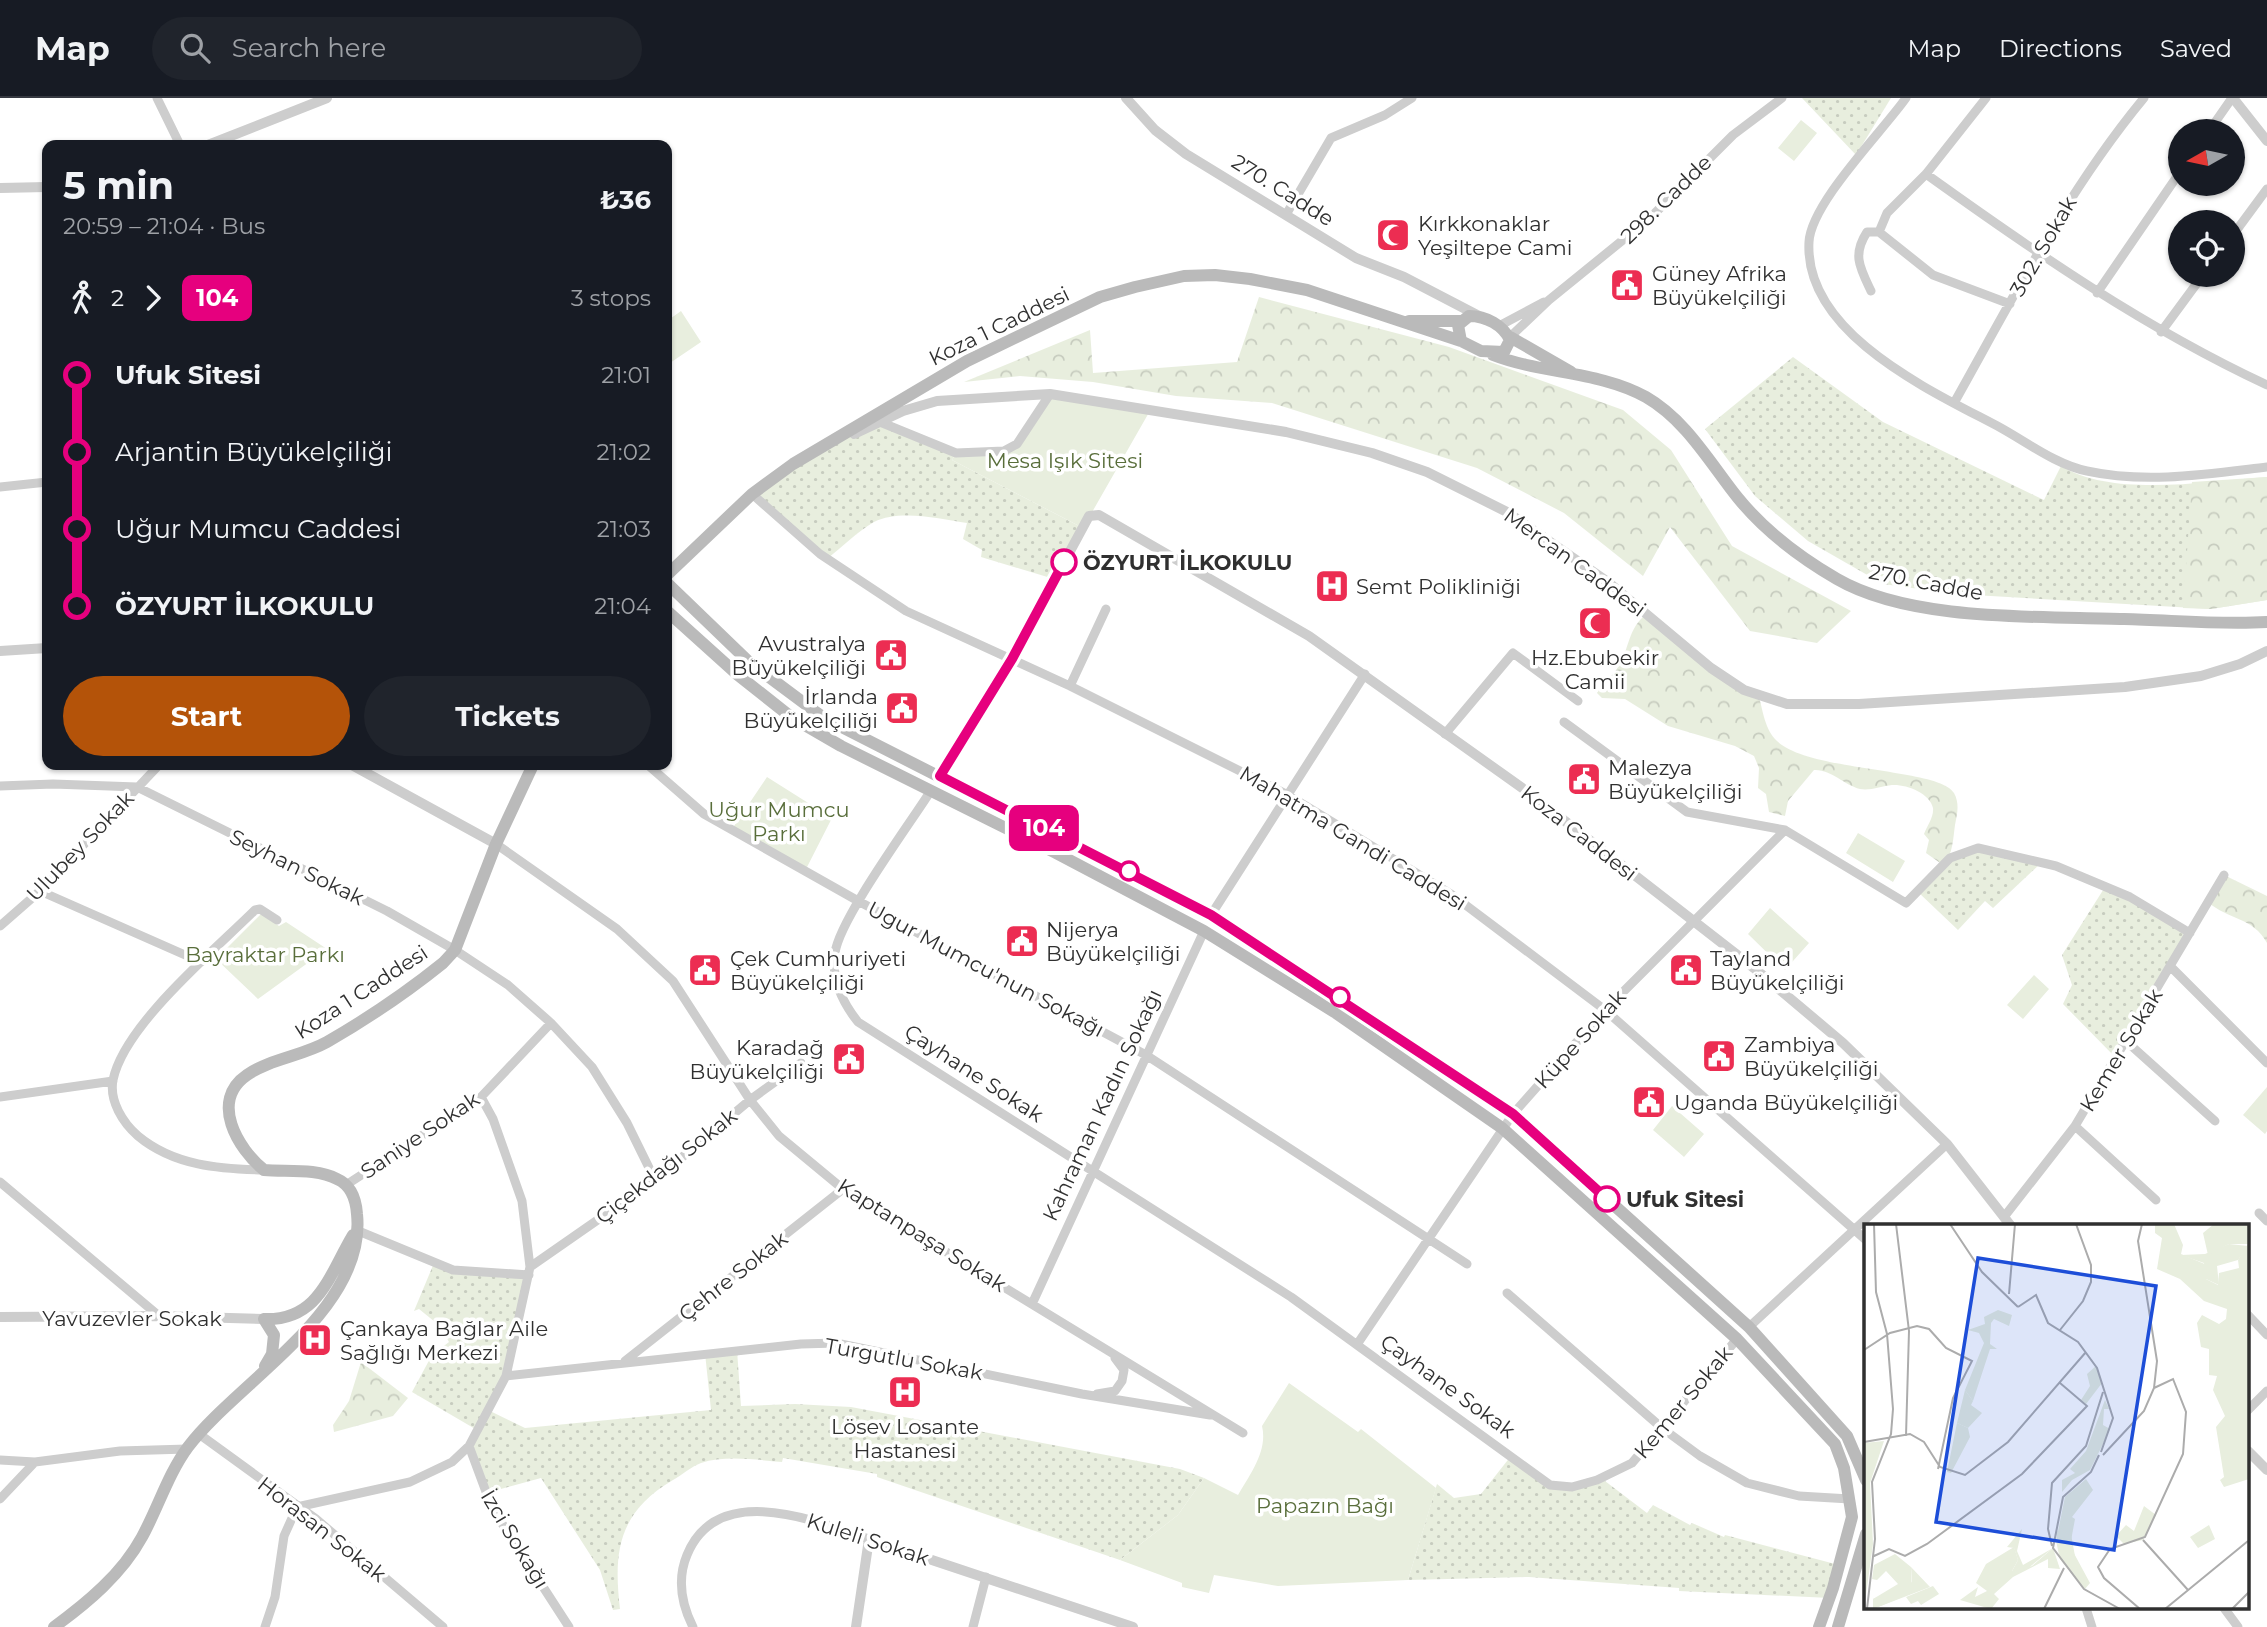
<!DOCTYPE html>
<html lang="en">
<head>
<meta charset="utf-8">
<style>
  :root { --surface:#171b24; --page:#20242c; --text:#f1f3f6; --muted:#9ea1a6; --line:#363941; --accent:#b45309 }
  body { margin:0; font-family:Montserrat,sans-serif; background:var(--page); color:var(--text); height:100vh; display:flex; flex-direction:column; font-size:26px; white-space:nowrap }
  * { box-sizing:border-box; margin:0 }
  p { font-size:23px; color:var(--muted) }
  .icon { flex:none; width:38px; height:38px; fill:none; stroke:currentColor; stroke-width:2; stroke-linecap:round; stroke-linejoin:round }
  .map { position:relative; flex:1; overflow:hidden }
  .panel { position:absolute; left:42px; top:42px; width:630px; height:630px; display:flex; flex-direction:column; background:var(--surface); border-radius:14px; box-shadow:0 2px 5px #0004 }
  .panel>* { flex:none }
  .badge { padding:0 14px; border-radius:10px; font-size:24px; line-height:46px }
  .needle { width:46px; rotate:261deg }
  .fabs { position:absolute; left:2168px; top:21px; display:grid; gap:14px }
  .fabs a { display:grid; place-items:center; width:77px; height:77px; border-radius:50%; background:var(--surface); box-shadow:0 2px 5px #0004; font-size:35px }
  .map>.badge { position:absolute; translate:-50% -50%; box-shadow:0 0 0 4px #fff }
  .legs { display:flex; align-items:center; gap:10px; height:77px; padding:0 21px; font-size:23px }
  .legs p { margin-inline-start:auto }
  .overview { display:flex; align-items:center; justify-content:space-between; height:119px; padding:0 21px }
  h1 { font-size:38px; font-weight:700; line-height:52px }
  .primary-button { display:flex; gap:14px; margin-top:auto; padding:14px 21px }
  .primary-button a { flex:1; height:80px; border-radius:42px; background:var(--accent); color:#fff; font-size:28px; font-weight:700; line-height:80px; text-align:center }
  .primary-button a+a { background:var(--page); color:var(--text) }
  ul { padding:0 21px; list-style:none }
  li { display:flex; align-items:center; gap:24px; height:77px; font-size:26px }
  li i { display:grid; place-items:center; width:10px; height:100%; margin:0 9px; background:currentColor }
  li i::after { content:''; width:18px; height:18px; margin:-9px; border:5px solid; border-radius:50%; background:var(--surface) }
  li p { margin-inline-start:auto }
  li:first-child i { background:linear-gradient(#0000 50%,currentColor 0) }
  li:last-child i { background:linear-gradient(currentColor 50%,#0000 0) }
  header { display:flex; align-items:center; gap:42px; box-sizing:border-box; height:98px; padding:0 35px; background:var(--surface); border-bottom:2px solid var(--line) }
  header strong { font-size:33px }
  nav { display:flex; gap:38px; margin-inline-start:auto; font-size:24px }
  .search { width:490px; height:63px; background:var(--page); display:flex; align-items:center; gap:18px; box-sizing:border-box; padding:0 24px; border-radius:38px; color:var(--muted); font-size:26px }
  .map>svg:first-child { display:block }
</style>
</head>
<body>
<header>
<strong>Map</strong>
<div class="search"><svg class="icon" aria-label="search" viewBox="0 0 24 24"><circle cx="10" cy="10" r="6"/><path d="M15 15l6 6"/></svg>Search here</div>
<nav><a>Map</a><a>Directions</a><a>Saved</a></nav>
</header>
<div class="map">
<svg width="2267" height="1529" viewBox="0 0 2267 1529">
  <defs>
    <pattern id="grass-dots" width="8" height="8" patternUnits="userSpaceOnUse" patternTransform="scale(1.75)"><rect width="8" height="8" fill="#e8eede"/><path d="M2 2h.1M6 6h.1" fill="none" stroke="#c7ccbf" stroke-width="1.8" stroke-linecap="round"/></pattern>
    <pattern id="forest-crowns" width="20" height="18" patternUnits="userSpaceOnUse" patternTransform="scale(1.75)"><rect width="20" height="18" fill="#e8eede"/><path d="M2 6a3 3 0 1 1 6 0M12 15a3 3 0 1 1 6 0" fill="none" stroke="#c7ccbf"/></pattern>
  </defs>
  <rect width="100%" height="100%" fill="#fff"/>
  <path fill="url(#grass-dots)" d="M1802 0H1891L1856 57Z
    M1793 259 1883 324 2044 402 2061 368C2114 400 2206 383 2267 379V502L2211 511 1956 496 1883 486 1808 443 1755 398 1705 331Z
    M880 324 956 355 952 362 1083 430 1054 481 981 459 982 452 963 441 967 425C940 421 900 411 874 424 858 433 842 449 827 461L752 396 793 366Z
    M1978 750 2041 765 1993 810 1985 803 1958 832 1918 794 1950 760Z
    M2105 789 2190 835 2117 961 2063 906 2072 887 2062 857Z
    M434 1165 453 1172 529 1177 506 1278 488 1312 525 1330 711 1312 705 1255 737 1252 741 1308 795 1306 851 1309 1180 1371 1204 1380 1178 1417 1120 1462 877 1379V1376L783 1360 782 1364C757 1362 725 1357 701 1365 692 1368 682 1377 673 1382 619 1414 613 1452 620 1511L613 1512 600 1472 541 1380 486 1395 469 1348 477 1332 412 1294 432 1257 449 1244 440 1228 419 1211 414 1213Z
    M1511 1358C1549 1387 1552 1395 1601 1380L1647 1415 1653 1407 1690 1427 1692 1425 1724 1439 1725 1437 1839 1467 1830 1500 1679 1493V1490L1529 1479 1408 1482 1437 1386 1454 1400 1481 1396Z"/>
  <path fill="url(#forest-crowns)" d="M1259 199 1449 249 1623 312 1671 352 1732 448 1851 513 1817 545 1750 533 1670 429 1643 478 1564 415 1477 370 1272 305 1176 298 1093 284 1020 278 964 284 1090 232 1093 275 1237 264Z
    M2267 379V502L2211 511 2183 510 2192 384Z
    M1643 519 1711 570 1759 599C1763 613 1765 632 1777 643 1809 674 1940 670 1954 695 1960 706 1957 716 1955 727 1953 741 1953 757 1943 767L1926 755 1929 742 1924 736C1927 728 1934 719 1933 710 1930 695 1906 686 1892 687 1882 688 1870 693 1860 691 1844 687 1831 671 1814 672L1788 703 1785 718 1769 714 1766 696 1758 690 1759 670 1754 658 1735 648 1668 628 1625 601 1602 600 1597 595C1602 583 1612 580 1618 569 1629 553 1627 534 1643 519Z
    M2224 777 2267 798V845C2253 819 2228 822 2208 804Z
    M361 1264 408 1300 393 1318 334 1334 333 1327 349 1303Z"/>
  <path fill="#e8eede" d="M1801 22 1817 35 1794 63 1778 50Z
    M681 213 701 244 667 267V223Z
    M1050 296 1151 311 1083 430 952 362 956 355 1011 351Z
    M767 679 832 720 805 773 732 731Z
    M1858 735 1905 763 1893 784 1846 755Z
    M1770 810 1809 845 1785 872 1748 836Z
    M261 816 279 828 286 824 327 851 258 901 216 861Z
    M2034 877 2049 891 2023 921 2007 907Z
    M2267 989V1033L2265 1036 2243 1017Z
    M1672 1008 1704 1036 1684 1059 1653 1032Z
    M1289 1285 1358 1334 1361 1331 1436 1390 1408 1482 1278 1488 1214 1477 1209 1495 1182 1489V1485L1120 1462 1178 1417 1204 1380 1238 1397C1250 1376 1268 1353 1262 1328Z"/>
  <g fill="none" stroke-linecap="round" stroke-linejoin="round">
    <path stroke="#cdcdcd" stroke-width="9" d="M157 0 180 47
      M1906 0C1882 34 1811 105 1809 144 1804 237 1934 294 2001 330 2028 345 2057 367 2087 373 2146 386 2208 376 2267 369
      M2209 33 2232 0
      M1926 76C2036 155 2145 230 2267 287
      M1287 115 1331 40 1385 17 1412 0
      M1879 134 1933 177 2010 206
      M2233 137 2267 91
      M1871 193C1860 170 1852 157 1867 134H1879L1887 115 1926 76 1986 0
      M2097 195 2180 74
      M1499 228 1544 204
      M2161 234 2203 177
      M1510 239 1549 202 1650 120 1733 37 1782 0
      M1954 305C2013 200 2067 93 2144 0
      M880 324 956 355 1004 353 1017 346 1050 296
      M0 389 47 384
      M752 396 820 456 906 513 1070 588 1288 697 1451 796 1605 912 1866 1142
      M1070 588 1106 511
      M1564 624 1687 714 1785 732 1906 805 1950 760 1978 750 2056 768 2130 799 2190 835
      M1445 636 1513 555 1578 603
      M648 667 704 716 860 804 1146 957 1467 1166
      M0 688 53 686 137 689 387 813 455 852 508 887 551 925 592 969 627 1025 655 1082
      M930 694C909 727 839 822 835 855 831 881 842 904 858 924L1291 1199 1550 1387 1572 1389 1597 1382 1632 1365 1737 1241
      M496 746 617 831 673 883 750 1002 779 1038 843 1091 1243 1335
      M40 793 201 864
      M1211 817 1365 576
      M0 828 40 793 159 667
      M2171 869 2267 965
      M2127 944 2215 1023
      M0 999 113 983
      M2075 1028 2156 1102
      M264 1072C220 1071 174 1068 138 1038 123 1025 109 1003 113 982 124 927 215 852 255 812L260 811 277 822
      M0 1084 159 1218
      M346 1087 481 999 551 925
      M2259 1115 2267 1123
      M2004 1119 2075 1028 2224 777
      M356 1132 453 1172 529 1177
      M530 1169 655 1082 750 1002 801 965
      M1507 1195 1662 1330 1700 1358 1747 1385 1799 1398 1850 1401
      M1032 1206 1204 833
      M2248 1217 2267 1237
      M1749 1229 1947 1046
      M1358 1245 1513 1016 1605 912 1785 732
      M625 1263 843 1091
      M506 1278 801 1246 836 1245 1082 1296 1210 1317
      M1097 1296 1115 1293 1122 1283 1124 1272 1115 1260
      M2248 1312 2267 1293
      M199 1336 316 1421 443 1529
      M469 1348 492 1410 569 1529
      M0 1362 35 1364 120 1353 187 1351
      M0 1401 35 1364
      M297 1409 410 1384 452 1364 469 1348 506 1278 530 1169 522 1103 493 1021 481 999
      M2086 1510 2092 1529
      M2224 1510 2238 1529
      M265 1529 275 1499 284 1438 297 1409
      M693 1529C682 1507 677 1481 687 1457 717 1383 814 1422 869 1441
      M973 1529 986 1479"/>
    <path stroke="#cdcdcd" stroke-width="10" d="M1126 0 1155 32 1186 56 1356 160 1404 179 1479 218
      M2233 0 2267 43
      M208 47 327 0
      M0 90 47 89
      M854 336 903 313 937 303 1050 296 1286 334 1372 355 1427 374 1507 414 1608 484 1711 570 1744 592 1787 606H1859L2125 589 2201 578 2240 566 2267 553
      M0 553 47 550
      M352 667 496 746
      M940 678 1012 561 1089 418 1099 417 1309 538 1525 692 1754 870 1843 945 1947 1046 2011 1128
      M0 1219 159 1218 264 1221
      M2248 1353 2267 1372
      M856 1529 869 1441 1133 1529"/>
    <path stroke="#bababa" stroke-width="12" d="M1409 223H1460
      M1510 239 1571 274
      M1493 257C1542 276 1599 273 1646 299 1686 322 1710 365 1738 400 1764 432 1801 460 1837 481 1911 524 2039 518 2124 521 2171 522 2220 527 2267 524
      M667 477 752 396 793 366 967 263 1100 199 1135 189 1184 178 1215 177 1250 181 1307 192 1461 243 1481 253 1504 254 1510 242C1503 227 1486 218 1469 218L1458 227 1461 243
      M667 485 749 564 824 620 1211 817 1513 1016 1749 1229 1847 1338 1866 1382
      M667 513 738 577 791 619 841 648 1056 755 1204 833 1336 915 1502 1030 1737 1241 1835 1346 1844 1370 1852 1419 1833 1490 1819 1529
      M264 1221C319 1223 329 1177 353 1137
      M264 1221 274 1237 272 1256 265 1268
      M54 1529C87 1505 122 1476 142 1439 158 1410 168 1376 188 1349 238 1283 367 1212 357 1116 356 1102 351 1087 337 1081 317 1070 286 1074 264 1072 238 1051 209 1003 247 977 270 961 302 958 327 944 367 921 407 894 443 865L455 852 496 746 533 667
      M1838 1529 1866 1436"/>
  </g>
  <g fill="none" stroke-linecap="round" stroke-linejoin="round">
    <g stroke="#fff" stroke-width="16">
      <path id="line-1" d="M1064 464 1012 561 940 678 1211 817 1513 1016 1607 1101"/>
    </g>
    <use href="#line-1" stroke="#e6007e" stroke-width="10"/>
  </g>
  <defs>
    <g id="mosque-square" transform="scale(1.75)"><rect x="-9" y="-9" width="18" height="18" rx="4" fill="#ec2d52" stroke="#fff"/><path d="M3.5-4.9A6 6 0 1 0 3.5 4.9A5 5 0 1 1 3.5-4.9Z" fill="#fff"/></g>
    <g id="civic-square" transform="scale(1.75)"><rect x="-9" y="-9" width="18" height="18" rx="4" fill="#ec2d52" stroke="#fff"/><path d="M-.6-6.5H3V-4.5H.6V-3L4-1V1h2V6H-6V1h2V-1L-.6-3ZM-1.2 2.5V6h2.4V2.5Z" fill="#fff"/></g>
    <g id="hospital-square" transform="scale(1.75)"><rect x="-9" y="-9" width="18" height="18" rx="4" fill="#ec2d52" stroke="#fff"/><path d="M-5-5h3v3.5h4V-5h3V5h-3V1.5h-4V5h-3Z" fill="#fff"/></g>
  </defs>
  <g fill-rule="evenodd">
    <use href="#mosque-square" x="1393" y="137"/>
    <use href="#civic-square" x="1627" y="187"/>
    <use href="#hospital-square" x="1332" y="488"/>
    <use href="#mosque-square" x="1595" y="525"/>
    <use href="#civic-square" x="891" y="557"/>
    <use href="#civic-square" x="902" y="610"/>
    <use href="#civic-square" x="1584" y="681"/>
    <use href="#civic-square" x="1022" y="843"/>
    <use href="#civic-square" x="705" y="872"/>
    <use href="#civic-square" x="1686" y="872"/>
    <use href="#civic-square" x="1719" y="958"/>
    <use href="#civic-square" x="849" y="961"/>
    <use href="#civic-square" x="1649" y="1004"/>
    <use href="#hospital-square" x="315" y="1242"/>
    <use href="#hospital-square" x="905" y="1294"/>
  </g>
  <g fill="#fff" stroke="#e6007e" stroke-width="3.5">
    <circle cx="1064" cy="464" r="12"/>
    <circle cx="1129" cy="773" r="9"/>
    <circle cx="1340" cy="899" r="9"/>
    <circle cx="1607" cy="1101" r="12"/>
  </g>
  <g text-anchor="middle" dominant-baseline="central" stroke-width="7" stroke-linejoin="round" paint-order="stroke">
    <g font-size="21" fill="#303030" stroke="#fff">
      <text transform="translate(1283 92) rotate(32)">270. Cadde</text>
      <text transform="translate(1666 101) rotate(-44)">298. Cadde</text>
      <text transform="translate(2043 148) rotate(-60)">302. Sokak</text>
      <text transform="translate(999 228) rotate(-26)">Koza 1 Caddesi</text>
      <text transform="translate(1575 464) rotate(36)">Mercan Caddesi</text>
      <text transform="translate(1926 484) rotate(11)">270. Cadde</text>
      <text transform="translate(1579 735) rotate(38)">Koza Caddesi</text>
      <text transform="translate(1353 740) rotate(31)">Mahatma Gandi Caddesi</text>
      <text transform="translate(80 748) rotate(-46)">Ulubey Sokak</text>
      <text transform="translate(297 769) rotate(26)">Seyhan Sokak</text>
      <text transform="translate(986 871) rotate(28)">Ugur Mumcu'nun Sokağı</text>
      <text transform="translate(361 894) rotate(-33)">Koza 1 Caddesi</text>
      <text transform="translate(1580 941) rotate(-48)">Küpe Sokak</text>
      <text transform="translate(2121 952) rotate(-59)">Kemer Sokak</text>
      <text transform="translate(974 975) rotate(33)">Çayhane Sokak</text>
      <text transform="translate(1102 1007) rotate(-65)">Kahraman Kadın Sokağı</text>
      <text transform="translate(420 1037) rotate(-34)">Saniye Sokak</text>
      <text transform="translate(666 1068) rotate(-38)">Çiçekdağı Sokak</text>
      <text transform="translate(922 1137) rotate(32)">Kaptanpaşa Sokak</text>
      <text transform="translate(733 1178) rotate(-38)">Çehre Sokak</text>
      <text x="132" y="1220">Yavuzevler Sokak</text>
      <text transform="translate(904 1261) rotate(10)">Turgutlu Sokak</text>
      <text transform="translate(1448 1288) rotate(36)">Çayhane Sokak</text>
      <text transform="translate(1683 1304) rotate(-50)">Kemer Sokak</text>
      <text transform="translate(322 1431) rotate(38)">Horasan Sokak</text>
      <text transform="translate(515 1441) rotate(59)">İzci Sokağı</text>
      <text transform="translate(868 1441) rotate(18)">Kuleli Sokak</text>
    </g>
    <g font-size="21" fill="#303030" stroke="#fff" text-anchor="start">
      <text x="1418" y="125">Kırkkonaklar<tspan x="1418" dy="24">Yeşiltepe Cami</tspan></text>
      <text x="1652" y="175">Güney Afrika<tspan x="1652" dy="24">Büyükelçiliği</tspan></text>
      <text x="1356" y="488">Semt Polikliniği</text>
      <text x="866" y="545" text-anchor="end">Avustralya<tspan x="866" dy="24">Büyükelçiliği</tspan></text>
      <text x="1595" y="559" text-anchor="middle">Hz.Ebubekir<tspan x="1595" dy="24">Camii</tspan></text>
      <text x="878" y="598" text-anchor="end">İrlanda<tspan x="878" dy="24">Büyükelçiliği</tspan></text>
      <text x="1608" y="669">Malezya<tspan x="1608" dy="24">Büyükelçiliği</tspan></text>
      <text x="1046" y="831">Nijerya<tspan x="1046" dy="24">Büyükelçiliği</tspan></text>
      <text x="730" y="860">Çek Cumhuriyeti<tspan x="730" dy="24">Büyükelçiliği</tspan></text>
      <text x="1710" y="860">Tayland<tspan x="1710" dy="24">Büyükelçiliği</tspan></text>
      <text x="1744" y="946">Zambiya<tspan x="1744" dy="24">Büyükelçiliği</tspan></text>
      <text x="824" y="949" text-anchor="end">Karadağ<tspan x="824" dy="24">Büyükelçiliği</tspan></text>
      <text x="1674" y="1004">Uganda Büyükelçiliği</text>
      <text x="340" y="1230">Çankaya Bağlar Aile<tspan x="340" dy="24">Sağlığı Merkezi</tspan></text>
      <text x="905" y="1328" text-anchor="middle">Lösev Losante<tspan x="905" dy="24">Hastanesi</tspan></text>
    </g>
    <g font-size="21" fill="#596e3b" stroke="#fff">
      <text x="1065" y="362">Mesa Işık Sitesi</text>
      <text x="779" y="711">Uğur Mumcu<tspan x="779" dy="24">Parkı</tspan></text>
      <text x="265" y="856">Bayraktar Parkı</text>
      <text x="1325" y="1407">Papazın Bağı</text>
    </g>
    <g font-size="21" font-weight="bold" fill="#303030" stroke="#fff" text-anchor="start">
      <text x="1083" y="464">ÖZYURT İLKOKULU</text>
      <text x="1626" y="1101">Ufuk Sitesi</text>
    </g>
  </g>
  <g transform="translate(1864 1126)">
    <rect width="385" height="385" fill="#fff"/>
    <path d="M365 20 384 22 374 36 353 42 355 61 342 55 340 39 317 31 341 30ZM134 86 148 91 145 102 130 95 127 99 126 120 133 125H126L109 177 101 166 120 119 115 109 104 106 121 100 120 93ZM232 142 238 159 222 180 217 176 226 162 223 150ZM93 199 104 204 106 213 87 249 83 248ZM222 255 229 266 208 293 211 295 206 322 226 359 221 365 196 335 192 317 201 273ZM150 323 154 336 148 347 168 342 189 324 196 345 184 344V335L149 353 130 370 135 375 127 385 96 376 114 363 111 373 123 367 112 359 122 340ZM47 343 66 363 9 385V375L48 358Z" fill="#e8eede"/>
    <path d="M291 0H310L319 21 317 30 343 41 342 55 354 61 355 49 375 44 374 36 384 20H365L344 31 339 9 350 0H385V255L360 263 356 256 360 253 352 203 361 192 349 166 353 152 345 151V125L337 123 333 99 338 91 355 100 362 95 363 85 340 77 316 55 293 45 298 14 291 9ZM241 176 245 185H240L239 201 246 205 236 226 226 246 208 256 198 268V256L211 249 206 245 222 227ZM158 305 153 327 159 341 189 324 162 346 147 349 154 336 150 324 143 323ZM192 307 207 310 216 360 196 335Z" fill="#e8eede"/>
    <path d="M101 166 109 177 107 181 118 189 104 204 93 199ZM20 217 6 259 9 320 0 385V219ZM280 282 292 291 279 316 260 320 252 312 262 301 270 307ZM345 301 351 315 334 324 326 313ZM31 330 47 343 48 369 9 385V375L34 360 22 347 13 356 8 355 10 341ZM69 362 75 370 57 381 54 377 47 380 42 373Z" fill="#e8eede"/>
    <path fill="none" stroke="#acacac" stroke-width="2" d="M32 0 45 107 42 212M86 0 118 48 154 83M145 70 151 0M154 83 172 71 184 99 214 118 233 144 249 194 237 228M196 106 219 77 227 58V41L212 0M0 126 26 109 53 102 65 105 82 124 108 137 89 174 74 245M0 218 46 210 60 218 76 243 101 251 144 218 222 128M235 231 227 248 199 273 189 324 220 365 256 385M239 231 280 187 290 164 293 137 274 17 278 0M279 316 324 366M188 322 184 305 188 259 222 222 239 168M10 332 25 325 41 332 63 320 158 250 223 182 196 159M3 385 11 315 8 258 27 210 29 185 23 110 12 68 10 0M180 385 200 344M276 385 240 354 234 343 246 325 281 313 319 230 322 188 309 155 290 164M301 385 384 317M368 385 385 368"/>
    <path fill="#1d4ed8" fill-opacity="0.15" stroke="#1d4ed8" stroke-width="3.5" d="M114 34 292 62 250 326 72 298Z"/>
    <rect width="385" height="385" fill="none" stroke="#303030" stroke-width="3.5"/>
  </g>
</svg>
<div class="fabs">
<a><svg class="needle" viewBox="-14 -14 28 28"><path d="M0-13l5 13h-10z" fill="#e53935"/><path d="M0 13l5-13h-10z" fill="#9ea1a6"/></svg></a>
<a><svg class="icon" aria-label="locate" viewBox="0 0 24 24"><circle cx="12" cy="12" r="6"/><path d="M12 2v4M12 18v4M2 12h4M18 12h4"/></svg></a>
</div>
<b class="badge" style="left:1044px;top:730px;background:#e6007e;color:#fff">104</b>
<section class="panel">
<div class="overview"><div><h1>5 min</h1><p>20:59 – 21:04 · Bus</p></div><b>₺36</b></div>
<div class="legs"><svg class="icon" aria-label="walk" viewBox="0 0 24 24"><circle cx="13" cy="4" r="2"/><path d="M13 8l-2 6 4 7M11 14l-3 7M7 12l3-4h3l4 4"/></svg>2<svg class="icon" aria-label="forward" viewBox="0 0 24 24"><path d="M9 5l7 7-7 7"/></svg><b class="badge" style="background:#e6007e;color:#fff">104</b><p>3 stops</p></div>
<ul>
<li><i style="color:#e6007e"></i><b>Ufuk Sitesi</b><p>21:01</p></li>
<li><i style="color:#e6007e"></i><span>Arjantin Büyükelçiliği</span><p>21:02</p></li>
<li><i style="color:#e6007e"></i><span>Uğur Mumcu Caddesi</span><p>21:03</p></li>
<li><i style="color:#e6007e"></i><b>ÖZYURT İLKOKULU</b><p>21:04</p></li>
</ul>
<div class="primary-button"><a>Start</a><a>Tickets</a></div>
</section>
</div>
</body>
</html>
